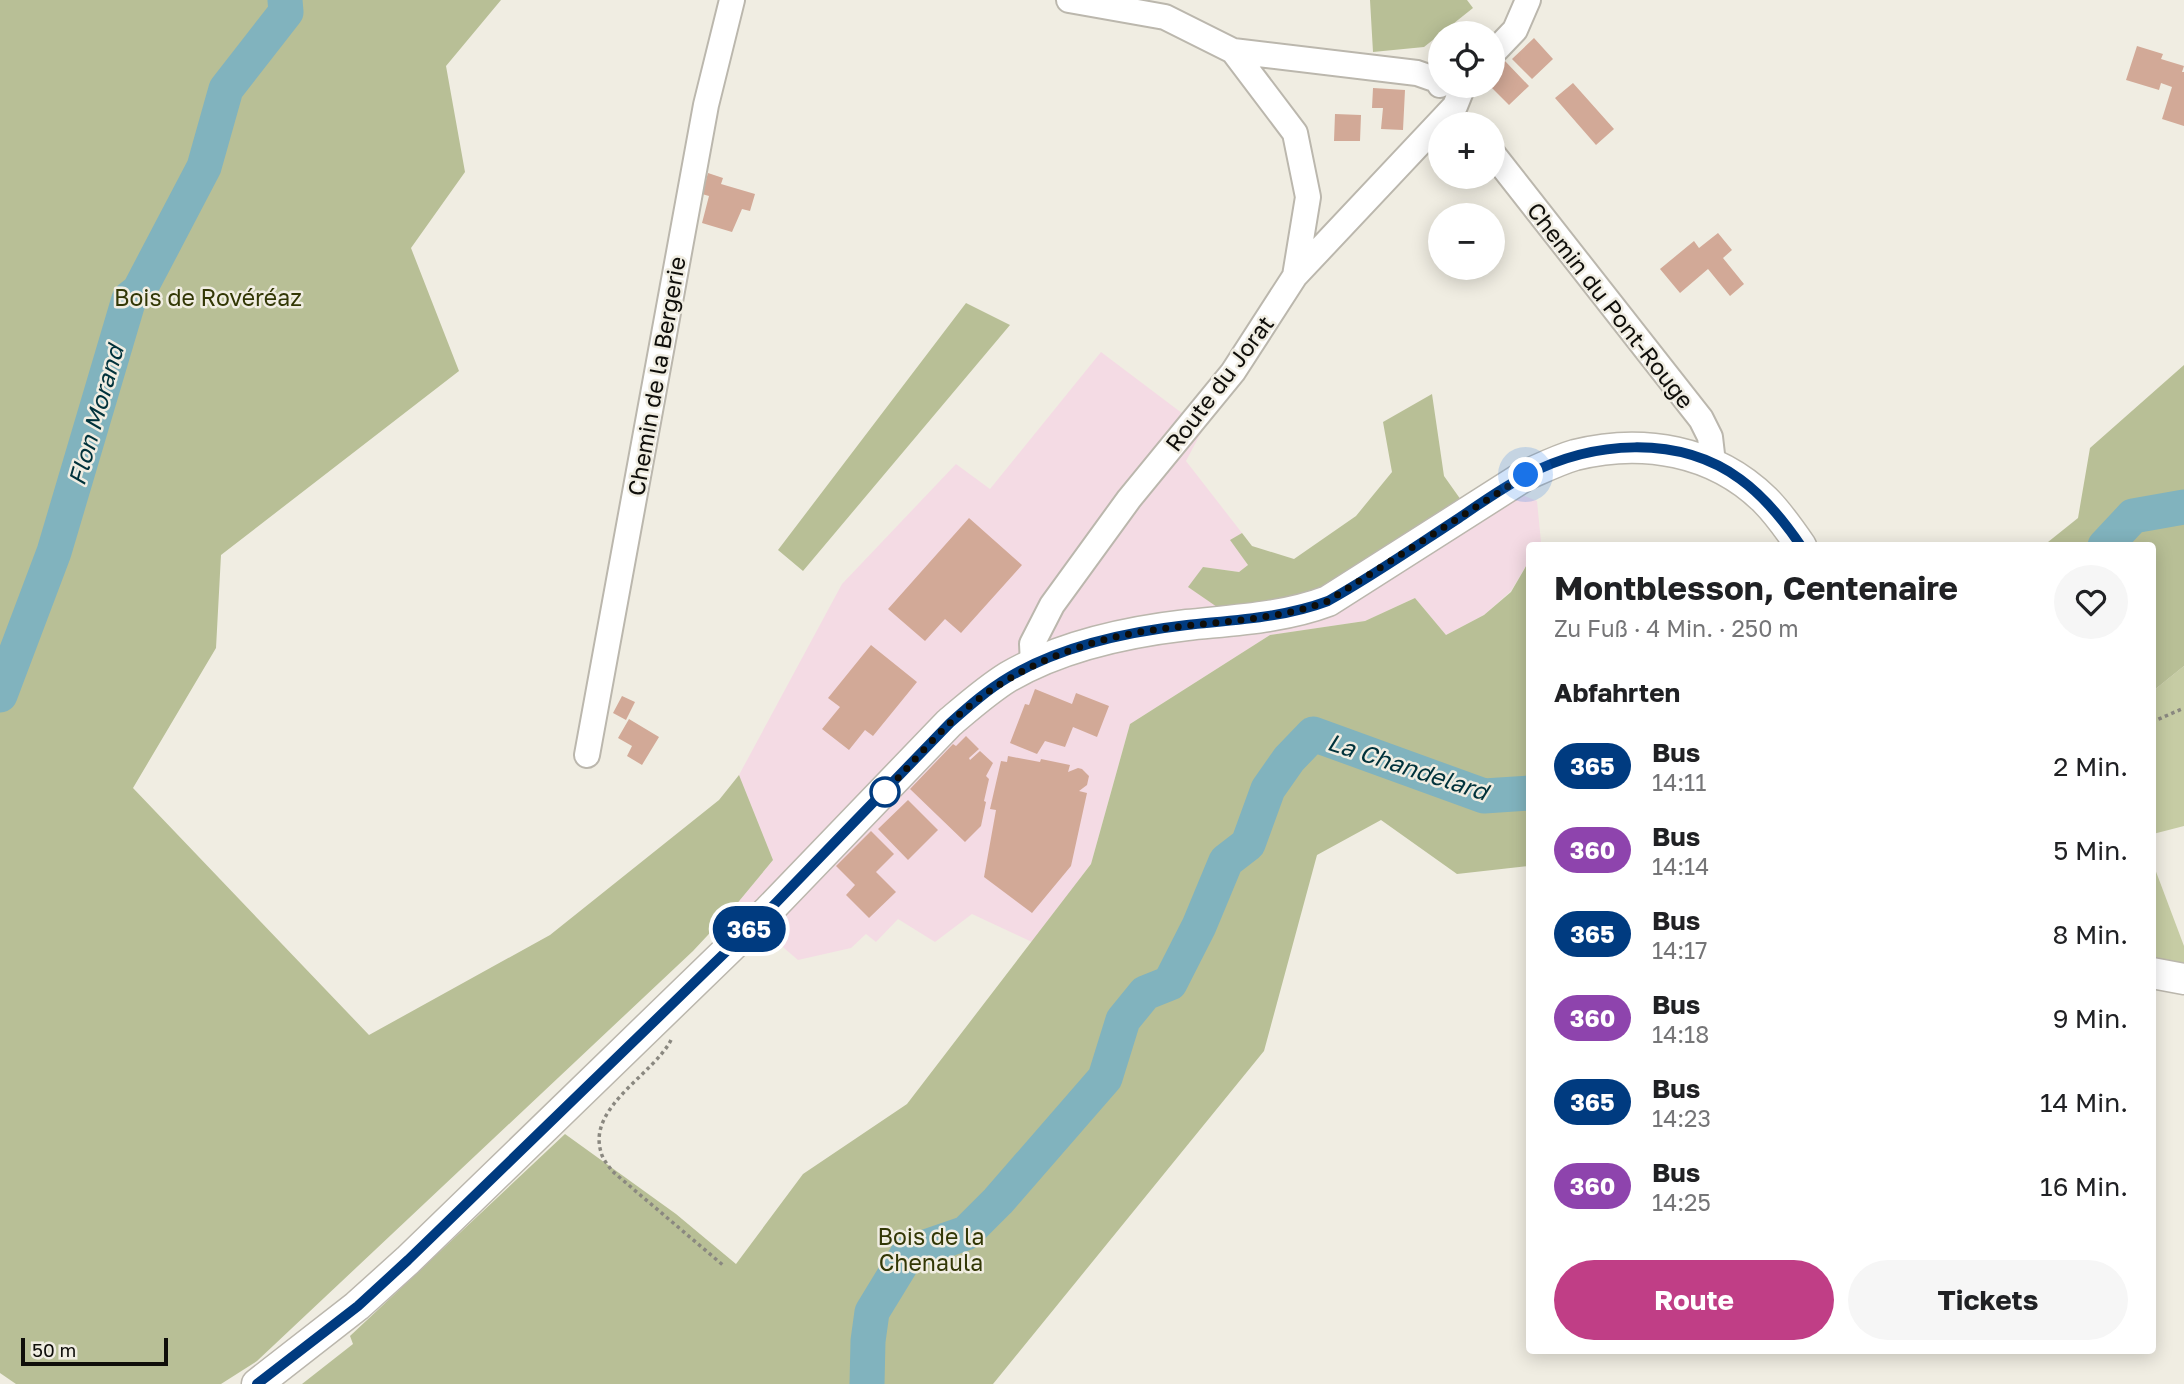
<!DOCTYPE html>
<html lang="de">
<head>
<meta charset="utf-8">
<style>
  :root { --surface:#fff; --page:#f6f6f6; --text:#202124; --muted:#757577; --accent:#c03e86 }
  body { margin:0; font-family:"Golos Text",sans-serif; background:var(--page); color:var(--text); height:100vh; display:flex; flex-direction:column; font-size:26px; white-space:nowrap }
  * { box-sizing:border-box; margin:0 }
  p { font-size:23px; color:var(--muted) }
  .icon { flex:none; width:38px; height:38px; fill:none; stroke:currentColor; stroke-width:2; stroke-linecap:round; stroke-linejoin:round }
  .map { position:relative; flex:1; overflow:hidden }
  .drawer { position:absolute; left:1526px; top:542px; width:630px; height:812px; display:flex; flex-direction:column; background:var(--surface); border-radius:7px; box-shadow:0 4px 18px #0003 }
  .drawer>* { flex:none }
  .badge { padding:0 14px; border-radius:23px; font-size:24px; line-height:46px }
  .controls { position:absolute; left:1428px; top:21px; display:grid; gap:14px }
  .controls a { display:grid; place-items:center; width:77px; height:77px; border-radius:50%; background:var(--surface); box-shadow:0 4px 18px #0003; font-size:35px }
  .scale { position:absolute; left:21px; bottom:18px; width:147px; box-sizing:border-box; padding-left:7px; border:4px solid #0f0e0a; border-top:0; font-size:19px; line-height:24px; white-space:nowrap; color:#0f0e0a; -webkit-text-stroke:5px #f0ede2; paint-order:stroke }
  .you { position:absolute; width:35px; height:35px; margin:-18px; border:5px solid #fff; border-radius:50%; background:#1a73e8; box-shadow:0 0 0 10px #1a73e833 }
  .map>.badge { position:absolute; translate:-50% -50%; box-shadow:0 0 0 4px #fff }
  h2 { padding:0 28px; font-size:26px; line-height:63px }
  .round { display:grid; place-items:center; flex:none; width:74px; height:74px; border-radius:37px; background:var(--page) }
  .overview { display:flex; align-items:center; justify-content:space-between; height:119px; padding:0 28px }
  h1 { font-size:33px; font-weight:700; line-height:52px }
  .primary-button { display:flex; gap:14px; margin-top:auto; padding:14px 28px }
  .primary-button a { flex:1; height:80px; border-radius:42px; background:var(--accent); color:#fff; font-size:28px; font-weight:700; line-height:80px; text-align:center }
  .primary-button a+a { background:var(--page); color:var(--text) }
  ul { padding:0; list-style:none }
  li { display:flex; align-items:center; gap:21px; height:84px; padding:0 28px }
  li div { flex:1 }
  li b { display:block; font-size:26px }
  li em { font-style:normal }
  li .badge { min-width:77px; font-weight:700; text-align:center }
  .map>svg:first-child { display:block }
</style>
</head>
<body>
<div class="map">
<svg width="2184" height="1384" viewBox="0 0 2184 1384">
  <rect width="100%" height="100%" fill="#f0ede2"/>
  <path fill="#f4dbe4" d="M1101 352 1203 429 1186 461 1242 533 1231 540 1248 565 1239 572 1203 567 1220 609 1461 500 1485 520 1520 494 1537 501 1541 542 1538 546H1530L1529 561 1511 591 1484 615 1446 635 1415 598 1365 621 1270 635 1130 724 1091 864 1032 942 972 914 935 942 898 919 876 942 866 934 851 948 798 960 735 906 773 860 739 775 842 584 956 464 990 489Z"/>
  <path fill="#c6cca4" d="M2184 666V826L2153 834V691Z
    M2152 861 2184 946V968L2153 961Z"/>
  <path fill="#b8bf96" d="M0 0H501L446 66 465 172 411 248 459 371 221 555 216 648 133 788 369 1035 550 935 719 800 739 775 773 860 735 906 693 951 257 1361 221 1384H16L0 1373Z
    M1370 0H1467L1473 8 1424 47 1373 52Z
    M966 303 1010 325 803 571 778 550Z
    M2184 365V666L2153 691 2152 546H2043L2078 518 2090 448Z
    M1432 394 1444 476 1461 500 1338 580 1298 599 1220 609 1188 587 1203 567 1239 572 1248 565 1230 540 1242 533 1252 546 1294 559 1356 516 1392 472 1383 422Z
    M1529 561V866L1457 874 1381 820 1317 855 1264 1051 993 1384H302L353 1344 350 1336 565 1134 676 1214 736 1264 803 1174 907 1104 1091 864 1130 724 1270 635 1365 621 1415 598 1446 635 1484 615 1511 592Z"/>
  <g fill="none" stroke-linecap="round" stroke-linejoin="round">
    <path stroke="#81b3be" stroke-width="35" d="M2105 546 2133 516 2184 507
      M0 695 54 552 129 299 139 291 204 167 226 89 286 12 285 0
      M867 1384 868 1341 872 1312 908 1253 966 1233 998 1201 1105 1078 1123 1020 1145 993 1170 983 1199 926 1226 861 1248 844 1268 789 1289 759 1313 734 1484 796 1530 793"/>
  </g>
  <path fill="#d2a997" d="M1534 38 1553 59 1532 79 1512 59Z
    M2137 46 2163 54 2161 59 2184 66 2182 72H2184V126L2162 119 2172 87 2161 83 2159 90 2126 80Z
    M1505 61 1529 86 1509 105 1490 86H1493V72Z
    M1573 83 1614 129 1596 145 1555 98Z
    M1373 88 1405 90 1403 130 1381 129 1383 108H1372Z
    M1335 114 1361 115 1360 141H1334Z
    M708 173 723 178 721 184 755 194 750 211 742 209 732 232 702 223 709 196 702 194Z
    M1718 233 1732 250 1723 258 1744 284 1730 296 1708 269 1680 293 1660 269 1694 241 1699 248Z
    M969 518 1022 565 961 633 945 619 925 641 888 609Z
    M871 645 917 682 873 736 865 730 849 750 822 729 840 707 828 698Z
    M1035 689 1072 704 1076 693 1109 706 1097 737 1073 727 1065 747 1045 741 1037 754 1010 743 1025 704 1029 705Z
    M622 696 635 702 626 720 613 713Z
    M629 719 659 737 642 765 627 756 632 746 618 738Z
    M966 736 979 749 969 758 970 760 980 751 993 763 986 776 989 779 984 801 986 802 981 826 965 842 910 789 953 744 956 746Z
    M1008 756 1040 762 1041 759 1070 765 1068 772 1078 768 1082 769 1089 776 1087 785 1079 791 1087 793 1071 866 1032 913 984 877 996 810 990 809 1001 761 1007 762Z
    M908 800 938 830 908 860 878 829Z
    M871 831 894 854 876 872 896 892 869 918 846 895 855 885 836 866Z"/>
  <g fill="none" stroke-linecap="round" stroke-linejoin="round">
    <g stroke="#bbb7ad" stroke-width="28">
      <path id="minor" d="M1233 51 1417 73 1437 80 1440 85
        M1493 53 1515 30 1528 0
        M1493 154 1701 419 1710 437 1713 463
        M1295 276 1455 106 1463 86
        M1033 664 1032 644 1052 605 1129 499 1233 372 1295 276 1308 197 1295 133 1233 51 1165 17 1069 0
        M587 755 706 105 732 0"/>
    </g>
    <g stroke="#bbb7ad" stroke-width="33">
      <path id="major" d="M2152 973 2184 979
        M257 1384 357 1306 408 1260 769 910 949 723C968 707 987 690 1008 677 1061 646 1126 632 1187 625 1234 620 1283 618 1328 601L1526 475C1542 468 1558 460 1575 455 1642 438 1714 450 1765 500 1778 513 1790 530 1801 546"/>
    </g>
    <path stroke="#8a8880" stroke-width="3.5" stroke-dasharray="3.5 3.5" stroke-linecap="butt" d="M2152 722 2184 708
      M671 1040C654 1074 587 1107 601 1152 602 1158 608 1165 612 1171L724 1266"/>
    <use href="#minor" stroke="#fff" stroke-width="24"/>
    <use href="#major" stroke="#fff" stroke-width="30"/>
  </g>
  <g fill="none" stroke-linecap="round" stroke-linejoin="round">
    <g stroke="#fff" stroke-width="16">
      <path id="line" d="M257 1384 358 1306 408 1260 769 910 950 723C968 707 987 690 1009 677 1061 646 1126 632 1187 625 1234 620 1283 618 1328 601 1373 576 1416 546 1459 518 1481 503 1503 487 1527 475 1592 441 1678 434 1740 479 1765 497 1784 521 1801 546"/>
    </g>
    <use href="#line" stroke="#003b80" stroke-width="10"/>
    <path stroke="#0f0e0a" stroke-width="7" stroke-dasharray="0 12.6" d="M885 792 883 794C905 771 926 746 949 724 1006 669 1082 639 1160 629 1216 621 1275 621 1328 601L1526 475"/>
  </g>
  <circle fill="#fff" stroke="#003b80" stroke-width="3.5" cx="885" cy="792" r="14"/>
  <g text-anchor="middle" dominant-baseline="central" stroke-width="5" stroke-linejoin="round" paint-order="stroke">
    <g font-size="23" fill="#323705" stroke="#f0ede2">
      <text x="208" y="297">Bois de Rovéréaz</text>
      <text x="931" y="1236">Bois de la<tspan x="931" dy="26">Chenaula</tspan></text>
    </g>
    <g font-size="23" fill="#0f0e0a" stroke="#f0ede2">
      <text transform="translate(1611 305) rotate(52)">Chemin du Pont-Rouge</text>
      <text transform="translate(656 376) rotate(-80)">Chemin de la Bergerie</text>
      <text transform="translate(1219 383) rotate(-53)">Route du Jorat</text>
    </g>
    <g font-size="24" font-style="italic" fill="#00323b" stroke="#f0ede2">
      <text transform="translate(95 415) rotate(-74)">Flon Morand</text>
      <text transform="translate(1408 766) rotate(18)">La Chandelard</text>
    </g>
  </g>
</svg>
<div class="controls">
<a><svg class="icon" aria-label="locate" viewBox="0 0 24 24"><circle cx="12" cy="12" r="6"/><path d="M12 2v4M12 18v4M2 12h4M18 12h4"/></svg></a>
<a>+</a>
<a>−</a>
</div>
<div class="scale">50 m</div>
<div class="you" style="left:1526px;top:475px"></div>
<b class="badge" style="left:749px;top:929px;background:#003b80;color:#fff">365</b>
<section class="drawer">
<div class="overview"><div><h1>Montblesson, Centenaire</h1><p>Zu Fuß · 4 Min. · 250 m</p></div><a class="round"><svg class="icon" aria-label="heart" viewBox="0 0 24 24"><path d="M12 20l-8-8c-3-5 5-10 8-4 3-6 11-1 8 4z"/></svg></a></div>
<h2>Abfahrten</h2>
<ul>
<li><span class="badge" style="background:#003b80;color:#fff">365</span><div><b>Bus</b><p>14:11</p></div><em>2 Min.</em></li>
<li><span class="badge" style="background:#8e44ad;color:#fff">360</span><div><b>Bus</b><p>14:14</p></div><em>5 Min.</em></li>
<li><span class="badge" style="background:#003b80;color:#fff">365</span><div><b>Bus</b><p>14:17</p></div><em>8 Min.</em></li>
<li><span class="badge" style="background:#8e44ad;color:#fff">360</span><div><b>Bus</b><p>14:18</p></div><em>9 Min.</em></li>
<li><span class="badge" style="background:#003b80;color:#fff">365</span><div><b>Bus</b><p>14:23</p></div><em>14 Min.</em></li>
<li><span class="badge" style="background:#8e44ad;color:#fff">360</span><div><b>Bus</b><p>14:25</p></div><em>16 Min.</em></li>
</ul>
<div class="primary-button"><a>Route</a><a>Tickets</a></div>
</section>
</div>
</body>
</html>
